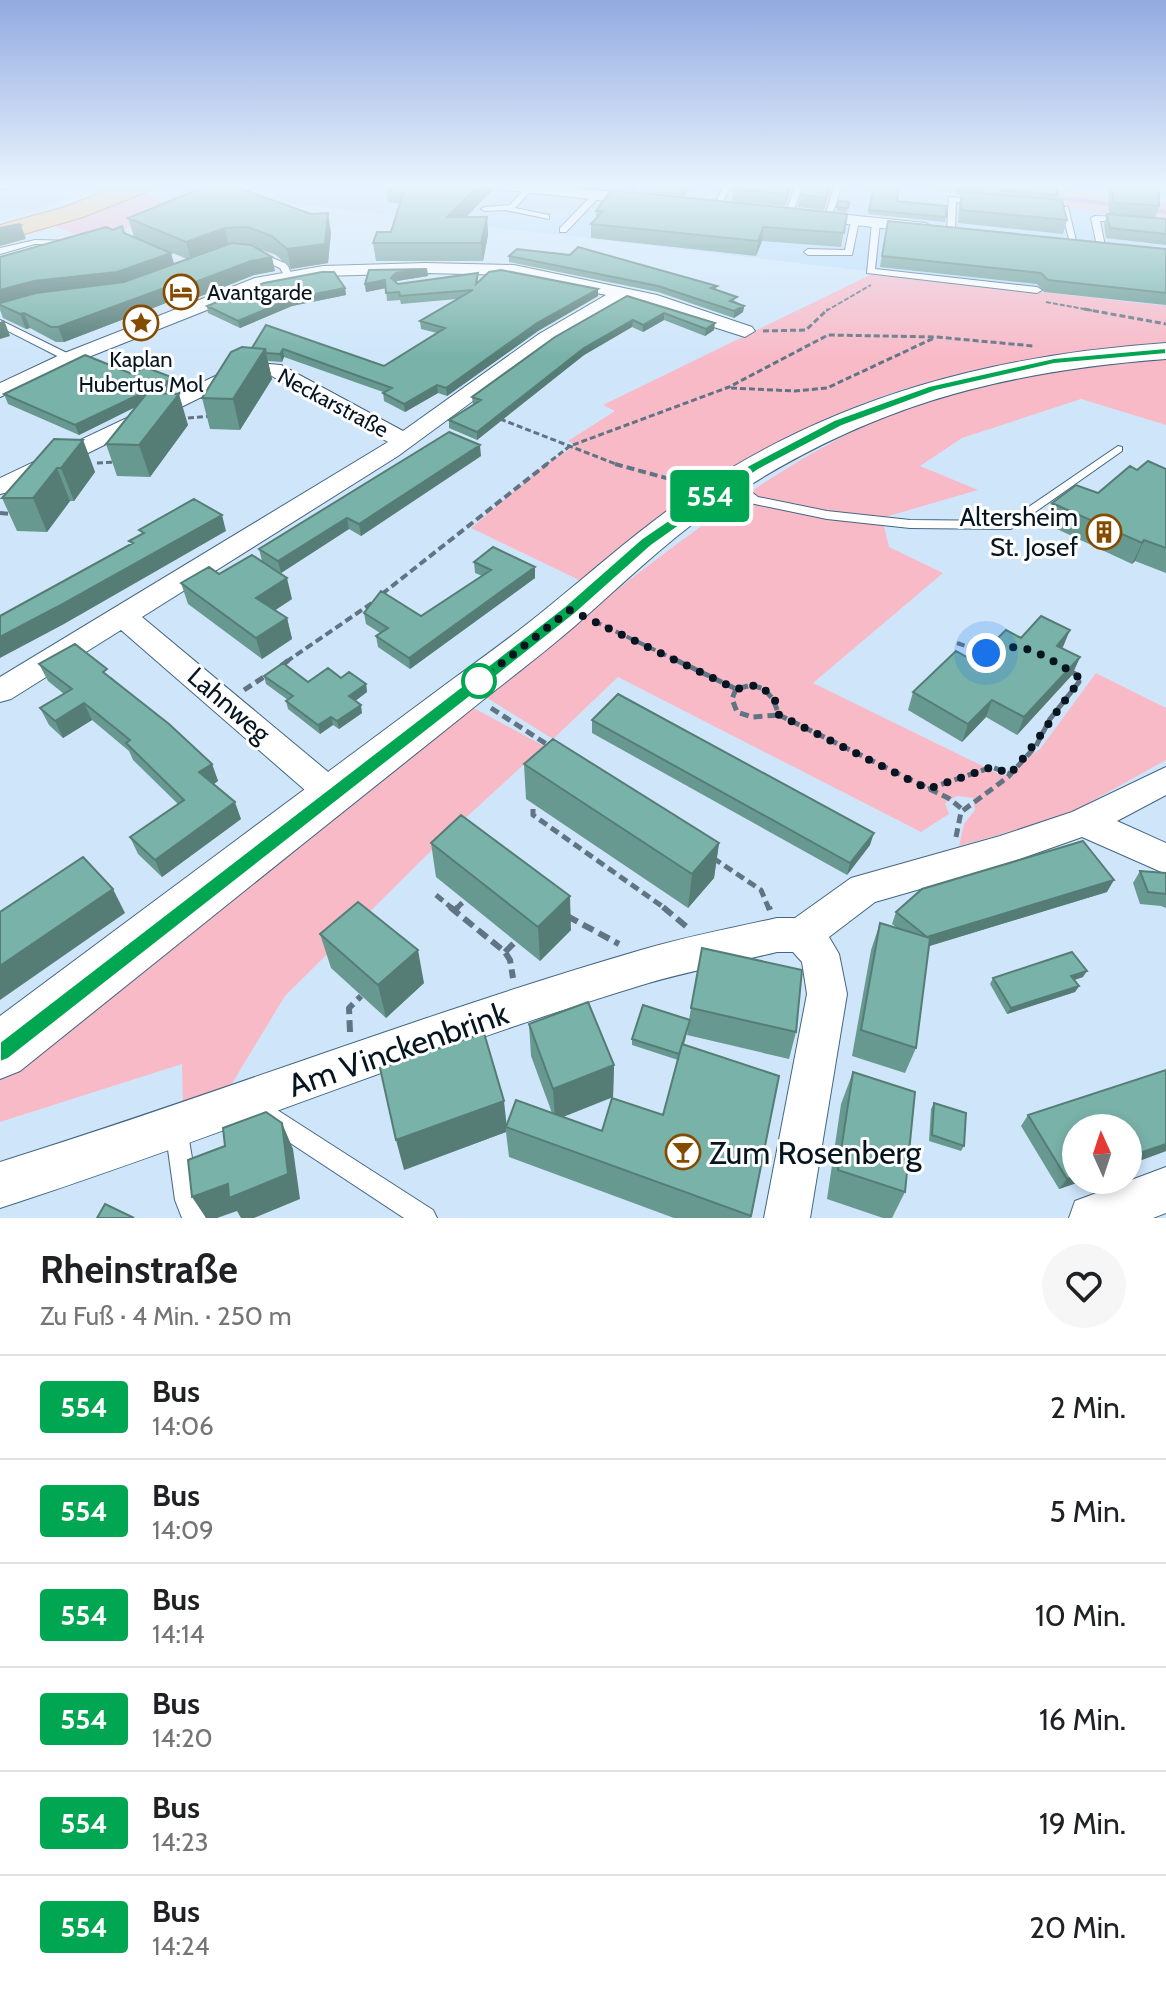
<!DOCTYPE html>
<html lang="de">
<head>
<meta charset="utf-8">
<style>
  :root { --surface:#fff; --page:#f6f6f6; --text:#202124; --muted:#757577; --line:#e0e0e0 }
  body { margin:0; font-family:Cabin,sans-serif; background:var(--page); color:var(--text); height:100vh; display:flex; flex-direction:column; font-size:30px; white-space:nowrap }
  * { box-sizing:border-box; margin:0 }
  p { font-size:26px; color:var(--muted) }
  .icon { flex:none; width:44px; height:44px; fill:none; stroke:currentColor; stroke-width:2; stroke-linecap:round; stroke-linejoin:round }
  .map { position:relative; height:1218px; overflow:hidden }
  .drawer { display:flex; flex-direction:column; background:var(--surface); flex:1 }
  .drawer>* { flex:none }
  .badge { padding:0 16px; border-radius:6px; font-size:28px; line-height:52px }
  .needle { width:52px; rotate:357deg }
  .controls { position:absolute; left:1062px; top:1114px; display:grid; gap:16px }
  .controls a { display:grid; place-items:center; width:80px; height:80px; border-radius:50%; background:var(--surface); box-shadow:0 4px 12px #0003; font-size:40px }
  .you { position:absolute; width:40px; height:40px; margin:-20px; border:6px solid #fff; border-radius:50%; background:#1a73e8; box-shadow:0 0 0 12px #1a73e833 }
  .map>.badge { position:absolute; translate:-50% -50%; box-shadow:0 0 0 4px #fff }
  .round { display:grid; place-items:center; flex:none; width:84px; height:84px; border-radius:42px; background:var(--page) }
  .head { display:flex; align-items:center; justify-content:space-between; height:136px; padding:0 40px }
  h1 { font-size:38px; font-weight:800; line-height:60px }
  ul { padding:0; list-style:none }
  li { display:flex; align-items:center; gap:24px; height:104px; padding:0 40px; border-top:2px solid var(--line) }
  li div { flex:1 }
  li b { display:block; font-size:30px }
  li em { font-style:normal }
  li .badge { min-width:88px; font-weight:700; text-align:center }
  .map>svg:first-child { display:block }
</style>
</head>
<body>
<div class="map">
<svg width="1166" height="1218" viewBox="0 0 1166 1218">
  <rect width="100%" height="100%" fill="#cfe6fa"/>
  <path fill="#b8dcfb" d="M0 186H105L39 210 0 220Z
    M152 186H491L1166 253V306L225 196 208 202 154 198 140 193Z
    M532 186H908L1166 221V250Z"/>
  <path fill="#f9bac8" d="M908 186H1033L1166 203V221Z
    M139 193 154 199 208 202 91 240 49 224Z
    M874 273 1166 306V348C1086 357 1004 362 926 383 796 416 688 503 581 581L471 528 542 467 576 445 568 441 615 411 603 405Z
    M1166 358V425L1081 399 962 438 920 466 978 490 882 518 889 547 943 573 813 683 1003 776 1040 749 1096 673 1166 708V760L1065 816 959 846 964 824 975 810 973 798 957 796 945 803 949 814 921 832 618 677 553 739 484 696C533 654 585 615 636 575 730 503 825 434 938 396 1012 372 1090 365 1166 358Z
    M470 706 544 746 448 834 285 996 228 1090 183 1108 182 1064 0 1122V1077Z"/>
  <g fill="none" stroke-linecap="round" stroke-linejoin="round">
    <path stroke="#b39cd3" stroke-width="4" d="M1049 196 1116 205
      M1148 209 1166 212"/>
    <g stroke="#436683" stroke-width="2">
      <path id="lane" d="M723 186H731L719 209H713Z
        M795 186H803L792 214 785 216Z
        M834 186H842L831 218 824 220Z
        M526 187 533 189 515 208 549 215V219L505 210 485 211 481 209 485 207 510 205Z
        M594 193 601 195 566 232H560V228Z
        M949 197 976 199 980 201 976 203 956 202 955 230 951 232 947 230Z
        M1045 206 1068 207 1077 245 1070 243 1062 211 1045 210Z
        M1095 216 1122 217 1126 219 1122 221H1100L1105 246 1101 249 1097 246 1091 218Z
        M855 219 859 221 852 255H808L804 252 808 249 845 250 851 221Z
        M876 221 880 223 875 269 1037 287 1042 290 1037 293 867 273 872 223Z
        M35 240 75 241 79 243 75 245 35 244 0 254V248Z
        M254 253H260L287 264 292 275 285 277 280 268 254 257Z
        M0 320 73 356 74 358 65 360 0 327Z
        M1118 446 1122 447V451L1011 529 910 528 827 519 750 503 736 492 729 480 735 476 739 477 745 487 758 497 827 511 910 520 1008 521Z
        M268 1104 433 1210 437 1218H404L260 1123 257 1115 260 1107Z
        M176 1117 184 1120 187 1128 199 1200 206 1218H182L175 1200 165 1128 168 1120Z"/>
    </g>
    <g stroke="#436683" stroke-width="2">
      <path id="street" d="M500 186H554L644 195 652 200 644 205 507 190Z
        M809 211 926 223 934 228 926 233 803 219V213Z
        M425 263 514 265 657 295 752 327 755 331 745 337 626 299 553 342 398 456 142 617 345 786 350 795 345 804 333 808 321 804 121 630 11 699 0 702V677L388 442 270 375 248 374 9 492 0 494V478L245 362 281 365 403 431 539 334 606 295 514 275 425 273 323 276 265 287 76 362 0 397V383L62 354 255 278 323 266Z
        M1166 767V795L1117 821 1166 843V874L1082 837 1000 866 875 902 829 937 839 954 847 994 810 1218H764L807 994 802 962 793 952H777C732 963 686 972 642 985 425 1051 215 1138 0 1208V1162C215 1095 425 1013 641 950 685 937 732 928 777 918H795L851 878 1000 836 1072 812Z
        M1166 1167V1213L1153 1218H1069L1075 1201Z"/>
    </g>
    <g stroke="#436683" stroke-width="2">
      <path id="secondary" d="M1166 343V359C994 372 863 408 719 505 667 540 623 584 576 625 539 657 500 686 463 716 315 834 168 952 20 1071L0 1079V1016C151 904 302 791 453 679 485 656 517 633 547 608 595 569 641 528 692 493 837 395 995 355 1166 343Z"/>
    </g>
    <g stroke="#a6723b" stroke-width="2">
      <path id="primary" d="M118 186H151L148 191 83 217 0 241V225L65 207Z"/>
    </g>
    <path stroke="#617483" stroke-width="2" stroke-dasharray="5 2" stroke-linecap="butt" d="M0 190 15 186
      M1046 302 1095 311
      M826 311 871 285"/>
    <path stroke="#617483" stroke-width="3" stroke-dasharray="6 3" stroke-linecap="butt" d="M1084 309 1166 324
      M763 331 806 330 828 309
      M731 388 795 391 827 388 934 338
      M188 418 211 416
      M500 419 621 466
      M97 463 117 462
      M544 466 570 446 729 387 828 335 937 337 1033 346"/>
    <path stroke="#617483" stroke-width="4" stroke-dasharray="8 4" stroke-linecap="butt" d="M615 464 688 484
      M0 513 11 514
      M382 594 547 464
      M594 621 680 662
      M957 643 985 653
      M286 662 372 603"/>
    <path stroke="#617483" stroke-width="5" stroke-dasharray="9 5" stroke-linecap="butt" d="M676 660 736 689 752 685 764 689 773 699 779 715 950 799 963 810
      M281 666 289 660
      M736 689 732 699 737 712 752 717 779 715
      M244 690 267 675
      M491 708 551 747
      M928 789 992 767 1010 774
      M533 809V815L666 909
      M956 837 961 812 1008 777 1036 746 1050 719 1079 682 1077 675 1070 671
      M713 858 761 890 769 909
      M436 895 453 909
      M456 909 465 900"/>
    <path stroke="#617483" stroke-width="6" stroke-dasharray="12 6" stroke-linecap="butt" d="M450 907 505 952 510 960 513 978
      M663 907 688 928
      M769 907 770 910
      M455 910 458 907
      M567 916 619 944
      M505 952 516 941
      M350 1032 349 1008 361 996"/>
    <use href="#lane" fill="#fff" fill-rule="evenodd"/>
    <use href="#street" fill="#fff" fill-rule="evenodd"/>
    <use href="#secondary" fill="#fff" fill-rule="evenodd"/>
    <use href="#primary" fill="#fdc892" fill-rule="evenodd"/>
  </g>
  <path fill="#689991" d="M386 186H496L466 217H487L488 235 483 261H376L373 243 391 232 400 204 388 202Z
    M602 186H634V191Z
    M646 186H691L685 196 648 192Z
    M734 186H792L785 206 732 201Z
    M803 186H831L824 210 798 207 800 195Z
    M956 186H1056L1058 195 1057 200 1067 220 1063 234 958 223 959 205 961 195 956 194Z
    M1108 186H1159V206L1155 218 1166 219V245L1106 238 1104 224 1107 214H1109Z
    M849 202 847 212 837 211V207Z
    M869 210 946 217 945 222 868 214Z
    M596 211 847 214 841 247 762 241 756 256 591 238V224L596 219Z
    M128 218 331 232 328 263 291 269 276 255 256 248 275 271 254 275 186 302 179 298 64 342H56L30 328 26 329 3 318 0 310V256V257L113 230 124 233 174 264 187 259 134 237Z
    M888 221 1166 249V305L1044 292 1037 284 880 267Z
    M570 255 717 286 716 290 744 306 743 312 734 318 658 292 509 262V256Z
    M427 269 428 276 397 281 396 282 398 284 479 281 598 289V296L538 331 447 396 438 393 405 412 384 401 383 392 284 357 282 362 268 361 272 379 240 430 210 429 202 398 252 348 266 325 384 366 437 333 421 329 420 321 457 299 401 304 400 300 387 301 386 288 366 292 365 284Z
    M345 288 346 295 292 306 240 328 208 313 207 306Z
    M627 296 714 330 705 336 664 320 643 332 632 327 584 355 477 440 449 428V420L473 405 472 397Z
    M132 374 176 387 165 393 188 425 150 477 117 476 106 444 135 407 79 435 8 404 4 394Z
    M83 440 95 472 74 501H70L47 532 17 531 2 498Z
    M481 456 361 536 349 529 281 573 262 561 259 549Z
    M1166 469V573L1135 561 1132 564 1044 523 1052 503 1098 493 1137 470Z
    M474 562 535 567V578L410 669 378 647 376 636 380 633 366 624 364 613 421 616 482 576 475 573Z
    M219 574 292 599 275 610 287 618 292 639 262 659 188 604 181 583Z
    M1021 638 1080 657 1072 675 1017 735 986 717 962 742 908 710 913 692Z
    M39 664 111 677 212 764 218 781 214 784 241 819 162 877 138 854 130 837 178 804 133 760 129 751 92 720 63 738 49 725 40 708 64 694 48 681Z
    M264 676 308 682 341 678 366 684 367 692 355 701 362 713 339 729 333 725 320 734 288 709 286 701 288 700 266 684Z
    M592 720 870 845 847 875 592 733Z
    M524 764 719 843 714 878 688 908 526 799Z
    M431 843 571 930 540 961 436 877Z
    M1140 871 1166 873V908L1161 906 1140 904 1133 883Z
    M1107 892 929 946 916 1048 905 1073 852 1056 871 950 880 923 897 928 892 924 896 912Z
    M320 934 424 983 386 1018 331 968Z
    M1083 977 1074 980 1079 986 1075 992 1007 1014 990 984 993 978Z
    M691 1008 796 1032 789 1059 687 1035 688 1029 684 1045 779 1076 751 1218H674L509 1157 506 1132 404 1170 507 1124 552 1113 531 1056 529 1024 614 1065 613 1097 563 1117 602 1131 663 1115 678 1060 632 1045V1039L689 1020Z
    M1166 1070V1151L1128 1165V1128L1076 1180H1085L1059 1189 1021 1126 1028 1115Z
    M853 1072 905 1192 892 1218H883L827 1199 841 1104Z
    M934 1103 964 1146 961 1151 929 1141 931 1109Z"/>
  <path fill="#557d76" d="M478 186H496L449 235 447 217Z
    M686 186H691L685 196Z
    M789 186H792L785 206 787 194Z
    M829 186H831L824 210 826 198Z
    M328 213 331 232 328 263 291 269 287 249Z
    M487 217 488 235 483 261 481 243Z
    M21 225 26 239 0 246V230Z
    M763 227 762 241 756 256 758 241Z
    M225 228 229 247 191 261 186 242Z
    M171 253 175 267 121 286 0 305V290L34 281Z
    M272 257 275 271 254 275 186 302 182 287 251 261Z
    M427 269 428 276 397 281 392 286 391 278 396 273Z
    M385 280 386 288 366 292 365 284Z
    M175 284 179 298 64 342 58 327Z
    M345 288 346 295 292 306 240 328 238 321 290 299Z
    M598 289V296L538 331 447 396 446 388 537 323Z
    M744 306 743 312 734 318V311Z
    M24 313 30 328 26 329 20 314Z
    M664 313V320L643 332V325Z
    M4 320 10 336 0 339V322Z
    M633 320 632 327 584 355 477 440V432L584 348Z
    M715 323 714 330 705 336 706 329Z
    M265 349 272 379 240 430 233 399Z
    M283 349 284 357 282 362 280 354Z
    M174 378 176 387 79 435 75 425Z
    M437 385 438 393 405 412 404 404Z
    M179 394 188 425 150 477 139 445Z
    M83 440 95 472 74 501 61 468Z
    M480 445 481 456 361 536 359 524Z
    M57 468 70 501 47 532 33 498Z
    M222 515 226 531 64 624 0 658V637Z
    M347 518 349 529 281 573 278 561Z
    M1144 540 1135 561 1132 564 1142 543Z
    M535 567V578L410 669 409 658Z
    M287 578 292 599 262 619 256 598Z
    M287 618 292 639 262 659 256 638Z
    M1070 630 1063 647 1050 664 1057 646Z
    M1080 657 1072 675 1017 735 1024 717Z
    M366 684 367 692 351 704 349 696Z
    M992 700 986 717 962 742 968 724Z
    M84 703 92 720 63 738 55 721Z
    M361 705 362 713 339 729 337 721Z
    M331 717 333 725 320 734 318 725Z
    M212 764 218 781 206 789 199 772Z
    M235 802 241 819 162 877 155 860Z
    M874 833 870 845 847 875 850 863Z
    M719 843 714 878 688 908 692 874Z
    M1114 880 1107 892 923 948 927 937Z
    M113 889 125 913 0 1000V966Z
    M570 896 571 930 540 961 538 927Z
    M418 950 424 983 386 1018 378 985Z
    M1087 971 1083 977 1068 982 1071 976Z
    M1079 986 1075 992 1007 1014 1011 1008Z
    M614 1065 613 1097 555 1120 553 1089Z
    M504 1101 507 1128 506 1127V1132L404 1170 396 1140Z
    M282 1123 293 1149 300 1199 254 1218H241L237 1211 217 1218H206L192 1197Z
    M1166 1144V1151L1128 1165V1157Z
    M1076 1176V1180H1085L1059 1189 1067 1179Z"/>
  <path fill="#79b2a9" stroke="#557d76" stroke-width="2" d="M207 186H233L311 214 328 213 325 244 287 249 272 236 248 227 225 228 186 242 128 218Z
    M398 186H478L447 217H487L481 243H373L377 232H391L405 187Z
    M734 186H789L787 194 733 189Z
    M803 186H829L826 198 800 195Z
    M874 186H899L897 201 946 206V217L869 210Z
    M958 186H1056L1058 195Z
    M1112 186H1159V206L1113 202Z
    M611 190 847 214 844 233 763 227 758 241 591 224 603 211H596Z
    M962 192 1062 200 1067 220 961 210Z
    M839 201 849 202 848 208 837 207Z
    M1107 214 1166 219V234L1110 228Z
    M888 221 1166 249V293L1048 280 1041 273 882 256Z
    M19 224 21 225 0 230V228Z
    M122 226 124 233 171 253 117 272 34 281 0 290V257L106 227 113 230Z
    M232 243 251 245 272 257 251 261 182 287 175 284 58 327H51L24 313 20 314 0 305V303L36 293 124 282Z
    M578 247 717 286 711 288 737 297 730 301 744 306 734 311 658 286 509 256 517 249 570 255Z
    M427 269 396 273 391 278 398 284 478 273 476 284 489 272 501 270 598 289 537 323 446 388 437 385 404 404 383 393 392 388 283 349 280 354 266 353 265 349 252 348 266 325 384 366 445 328 420 321 473 290 400 296 399 292 386 293 385 280 365 284 369 270Z
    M322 272H334L345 288 290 299 238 321 207 306 264 283Z
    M627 296 715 323 706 329 664 313 643 325 633 320 584 348 477 432 449 420 481 400 472 397 555 337Z
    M242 347 265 349 233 399 202 398 231 352Z
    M85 355 132 374 145 367 174 378 75 425 4 394Z
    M147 393 179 394 139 445 106 444Z
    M449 432 480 445 359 524 347 518 278 561 259 549Z
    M54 439 83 440 61 468H57L33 498H2Z
    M1148 461 1166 469V548L1144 540 1142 543 1052 503 1076 485 1098 493 1130 466 1137 470Z
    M194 499 222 515 57 607 0 637V616L133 543 129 541 144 533 139 530Z
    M493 547 535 567 409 658 376 636 388 628 364 613 381 591 421 616 491 570 474 562Z
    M252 555 287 578 256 598 287 618 256 638 181 583 209 567 219 574Z
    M1041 616 1070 630 1057 646 1080 657 1024 717 992 700 968 724 913 692 956 651 974 661 1006 630 1021 638Z
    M75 644 107 669 103 672 169 724 212 764 199 772 235 802 155 860 130 837 184 800 126 743 130 740 84 703 55 721 40 708 72 689 39 664Z
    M283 663 308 682 328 668 341 678 349 672 366 684 349 696 361 705 337 721 331 717 318 725 286 701 293 696 264 676Z
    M618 694 874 833 850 863 592 720Z
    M553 739 719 843 692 874 524 764Z
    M461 815 570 896 538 927 431 843Z
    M1083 841 1114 880 927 937 896 912 922 889Z
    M83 857 113 889 0 966V912Z
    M1140 871 1166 873V894L1148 892Z
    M358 902 418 950 378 985 320 934Z
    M880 923 930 938 916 1048 861 1030Z
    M702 948 802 970 796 1032 691 1008Z
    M1072 952 1087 971 1071 976 1079 986 1011 1008 993 978Z
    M588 1002 614 1065 553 1089 529 1024Z
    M643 1005 690 1020 679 1054 632 1039Z
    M484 1033 504 1101 396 1140 380 1068Z
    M682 1044 779 1076 751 1216 506 1127 516 1100 602 1131 612 1098 663 1115Z
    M1166 1070V1144L1128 1157V1128H1076V1176L1067 1179 1028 1115Z
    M853 1072 915 1092 905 1192 838 1170Z
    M934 1103 966 1113 964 1146 932 1135Z
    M266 1112 282 1123 288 1174 229 1198 228 1184 192 1197 188 1160 225 1146 223 1128Z
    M105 1204 134 1218H97Z"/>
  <linearGradient id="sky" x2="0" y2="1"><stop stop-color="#93aae0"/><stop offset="0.52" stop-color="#e9f4fd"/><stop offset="1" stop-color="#e9f4fd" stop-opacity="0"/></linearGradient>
  <rect width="1166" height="357" fill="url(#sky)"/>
  <path fill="#00a651" stroke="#fff" stroke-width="2" d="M1166 348V354L1054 364 936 391 842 426 758 470 651 546 576 613 499 674 8 1059 0 1062V1042L488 666 565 606 641 539 749 465 834 420 929 386 1054 358Z"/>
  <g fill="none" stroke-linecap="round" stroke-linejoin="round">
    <path stroke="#061520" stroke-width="8" stroke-dasharray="0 14.4" d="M479 681 570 610 736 689 758 685 774 697 779 715 928 789 992 767 1010 774C1036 745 1055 712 1079 682L1077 675C1045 657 1023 637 986 653"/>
  </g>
  <defs>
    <g id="hotel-ring" transform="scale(1.8)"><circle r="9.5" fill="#fff" stroke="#854c00" stroke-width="1.5"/><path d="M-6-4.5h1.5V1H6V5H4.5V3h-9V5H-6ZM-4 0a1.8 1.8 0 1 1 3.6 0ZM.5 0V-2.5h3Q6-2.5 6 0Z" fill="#854c00"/></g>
    <g id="sight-ring" transform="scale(1.8)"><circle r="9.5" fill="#fff" stroke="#854c00" stroke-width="1.5"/><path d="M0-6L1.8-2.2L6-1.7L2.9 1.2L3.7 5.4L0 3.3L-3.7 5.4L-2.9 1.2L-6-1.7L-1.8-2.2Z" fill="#854c00"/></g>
    <g id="building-ring" transform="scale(1.8)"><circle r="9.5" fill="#fff" stroke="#854c00" stroke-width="1.5"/><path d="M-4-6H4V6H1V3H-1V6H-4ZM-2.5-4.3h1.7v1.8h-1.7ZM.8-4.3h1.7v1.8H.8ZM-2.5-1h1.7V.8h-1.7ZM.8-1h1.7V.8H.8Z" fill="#854c00"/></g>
    <g id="bar-ring" transform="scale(1.8)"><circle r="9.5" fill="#fff" stroke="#854c00" stroke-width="1.5"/><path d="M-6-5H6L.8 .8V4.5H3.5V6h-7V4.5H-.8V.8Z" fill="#854c00"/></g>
  </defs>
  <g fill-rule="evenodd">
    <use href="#hotel-ring" x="181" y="292"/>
    <use href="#sight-ring" x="141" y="323"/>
    <use href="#building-ring" x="1104" y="532"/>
    <use href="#bar-ring" x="683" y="1152"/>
  </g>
  <circle fill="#fff" stroke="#00a651" stroke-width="4" cx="479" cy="681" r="16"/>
  <g text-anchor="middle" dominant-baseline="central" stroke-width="6" stroke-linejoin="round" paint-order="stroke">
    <g font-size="22" fill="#061520" stroke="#fff" text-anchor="start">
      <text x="207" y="292">Avantgarde</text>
      <text x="141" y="359" text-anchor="middle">Kaplan<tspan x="141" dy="25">Hubertus Mol</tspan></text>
    </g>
    <g font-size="22" fill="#061520" stroke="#fff">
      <text transform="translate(333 403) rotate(28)">Neckarstraße</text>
    </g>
    <g font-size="26" fill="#061520" stroke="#fff" text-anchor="end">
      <text x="1078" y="517">Altersheim<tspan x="1078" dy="30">St. Josef</tspan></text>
    </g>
    <g font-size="26" fill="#061520" stroke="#fff">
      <text transform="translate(229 705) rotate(41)">Lahnweg</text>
    </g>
    <g font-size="32" fill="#061520" stroke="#fff">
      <text transform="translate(398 1049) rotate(-19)">Am Vinckenbrink</text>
    </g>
    <g font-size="32" fill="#061520" stroke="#fff" text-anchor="start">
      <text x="709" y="1152">Zum Rosenberg</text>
    </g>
  </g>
</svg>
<div class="controls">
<a><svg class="needle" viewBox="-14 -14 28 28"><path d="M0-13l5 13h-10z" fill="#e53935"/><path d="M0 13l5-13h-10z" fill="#757577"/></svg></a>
</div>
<div class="you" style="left:986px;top:653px"></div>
<b class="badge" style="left:710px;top:496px;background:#00a651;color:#fff">554</b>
</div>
<section class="drawer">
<div class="head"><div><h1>Rheinstraße</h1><p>Zu Fuß · 4 Min. · 250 m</p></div><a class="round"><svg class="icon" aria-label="heart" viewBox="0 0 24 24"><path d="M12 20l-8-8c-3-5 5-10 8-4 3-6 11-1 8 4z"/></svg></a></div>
<ul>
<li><span class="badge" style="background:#00a651;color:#fff">554</span><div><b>Bus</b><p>14:06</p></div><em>2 Min.</em></li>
<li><span class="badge" style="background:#00a651;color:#fff">554</span><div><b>Bus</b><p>14:09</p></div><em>5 Min.</em></li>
<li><span class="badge" style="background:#00a651;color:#fff">554</span><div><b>Bus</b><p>14:14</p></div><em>10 Min.</em></li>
<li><span class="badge" style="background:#00a651;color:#fff">554</span><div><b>Bus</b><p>14:20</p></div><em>16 Min.</em></li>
<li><span class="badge" style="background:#00a651;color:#fff">554</span><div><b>Bus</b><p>14:23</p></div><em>19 Min.</em></li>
<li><span class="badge" style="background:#00a651;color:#fff">554</span><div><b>Bus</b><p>14:24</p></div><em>20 Min.</em></li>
</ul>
</section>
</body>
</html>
